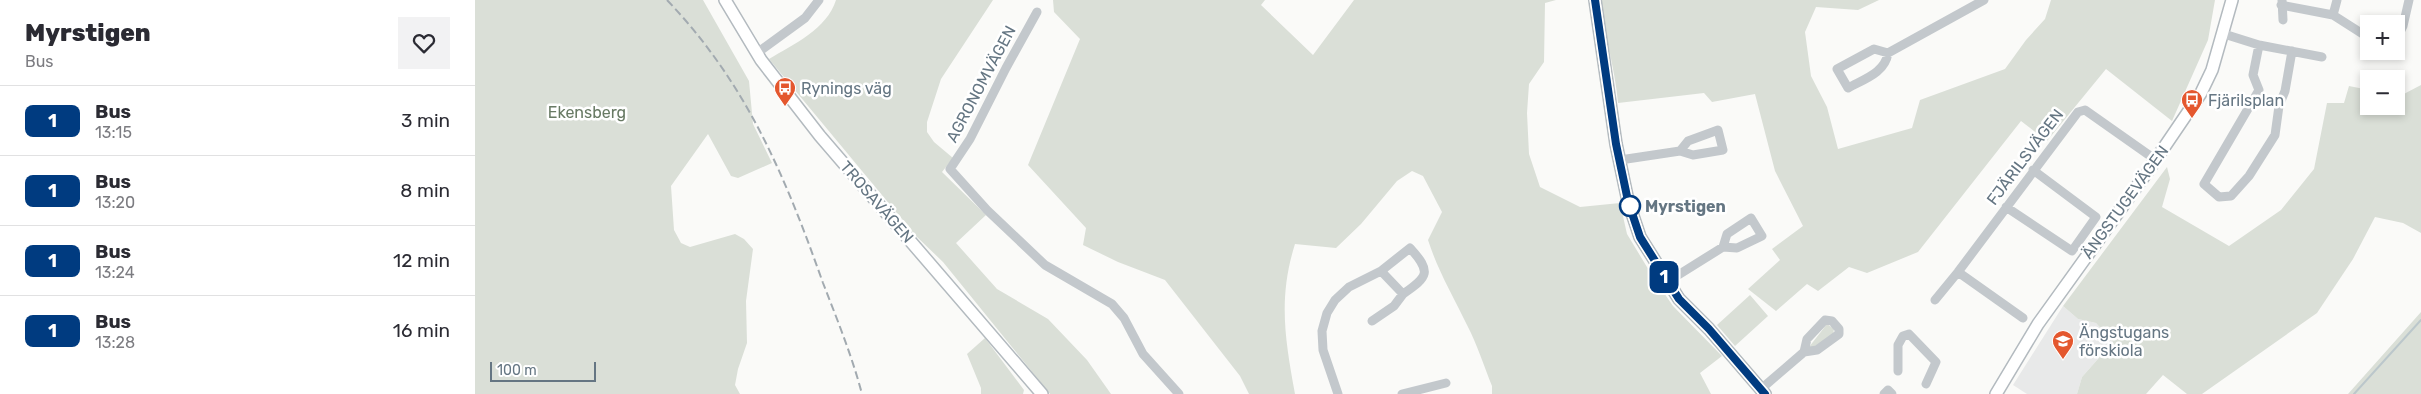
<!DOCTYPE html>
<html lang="en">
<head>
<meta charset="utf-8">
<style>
  :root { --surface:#fff; --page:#f2f2f3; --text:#2b2b33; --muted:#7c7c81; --line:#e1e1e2 }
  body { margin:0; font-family:Rubik,sans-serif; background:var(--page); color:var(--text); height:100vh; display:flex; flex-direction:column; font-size:19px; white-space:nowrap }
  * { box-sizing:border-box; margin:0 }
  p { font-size:16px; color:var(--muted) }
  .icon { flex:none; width:28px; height:28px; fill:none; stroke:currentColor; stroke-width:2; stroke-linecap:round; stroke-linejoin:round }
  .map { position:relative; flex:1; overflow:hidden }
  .panel { display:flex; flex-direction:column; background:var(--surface); width:475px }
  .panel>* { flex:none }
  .badge { padding:0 10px; border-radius:8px; font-size:18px; line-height:32px }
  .buttons { position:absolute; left:1885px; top:15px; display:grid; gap:10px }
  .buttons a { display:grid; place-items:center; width:45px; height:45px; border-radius:0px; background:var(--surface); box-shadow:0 2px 8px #0003; font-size:25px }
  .scale { position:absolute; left:15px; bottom:12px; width:106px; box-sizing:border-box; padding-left:5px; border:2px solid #657683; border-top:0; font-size:14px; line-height:18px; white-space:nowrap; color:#657683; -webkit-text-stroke:4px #fff; paint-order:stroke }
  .map>.badge { position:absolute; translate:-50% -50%; box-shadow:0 0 0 2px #fff }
  .round { display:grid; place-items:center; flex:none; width:52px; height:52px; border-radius:0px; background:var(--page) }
  .head { display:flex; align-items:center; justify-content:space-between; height:85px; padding:0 25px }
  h1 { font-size:24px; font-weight:800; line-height:38px }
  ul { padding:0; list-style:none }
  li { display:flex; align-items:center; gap:15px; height:70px; padding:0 25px; border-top:1px solid var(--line) }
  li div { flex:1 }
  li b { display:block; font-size:19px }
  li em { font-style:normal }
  li .badge { min-width:55px; font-weight:700; text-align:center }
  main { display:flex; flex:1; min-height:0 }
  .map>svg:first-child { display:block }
</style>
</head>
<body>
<main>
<section class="panel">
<div class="head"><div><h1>Myrstigen</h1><p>Bus</p></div><a class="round"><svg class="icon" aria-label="heart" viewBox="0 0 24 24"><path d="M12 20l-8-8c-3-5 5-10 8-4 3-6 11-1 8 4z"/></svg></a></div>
<ul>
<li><span class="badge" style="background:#003b80;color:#fff">1</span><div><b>Bus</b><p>13:15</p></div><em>3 min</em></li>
<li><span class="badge" style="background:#003b80;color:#fff">1</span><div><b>Bus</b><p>13:20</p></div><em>8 min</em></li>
<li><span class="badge" style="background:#003b80;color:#fff">1</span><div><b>Bus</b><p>13:24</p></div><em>12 min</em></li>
<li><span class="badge" style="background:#003b80;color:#fff">1</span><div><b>Bus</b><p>13:28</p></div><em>16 min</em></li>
</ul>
</section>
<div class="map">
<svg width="1946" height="394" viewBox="0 0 1946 394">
  <rect width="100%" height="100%" fill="#fafaf8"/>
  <path fill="#e8e9e9" d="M1588 306 1603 319 1621 323 1638 342 1607 377 1602 394H1552L1538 385Z"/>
  <path fill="#dadfd7" d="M0 0H228L274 81 278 124 297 163 263 178 256 176 233 134 196 186 199 230 206 243 215 247 260 234 269 239 278 249 271 301 272 343 263 369 260 385 265 394H0Z
    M361 0H518L466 79 452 122V132L459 142 478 158 467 172 511 215 481 243 522 289 573 319 612 360 636 394H575L468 262 441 236 294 59C319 44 352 29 361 0Z
    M578 0H790L786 5 838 55 879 0H1081L1070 3 1069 62 1054 84 1052 113 1054 154 1065 187 1105 207 1145 203 1152 234 1178 277 1198 306 1247 356 1225 373 1236 394H1017V386C1009 366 1002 344 992 325 978 296 963 271 953 240L967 212 948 176 937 171 922 181 886 224 861 248 820 244C803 298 810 339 820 394H774L765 376 690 280 643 262 608 245 611 228 553 165 605 39 579 12Z
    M1126 0H1404L1383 10 1341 7 1330 32 1336 76 1352 107 1363 149 1437 128 1445 100 1530 69 1551 40 1570 19 1576 0H1740L1733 40 1697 121 1631 69 1572 141 1546 121 1443 252 1392 273 1374 267 1343 291 1332 284 1301 311 1273 289 1305 260 1297 249 1328 226 1300 171 1280 94 1237 102 1229 93 1143 103C1140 68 1129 35 1126 0Z
    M1946 85V233L1928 223 1900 217 1878 259 1842 313 1727 394H1712L1688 375 1671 394H1602L1607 377 1638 342 1621 323 1603 319 1588 306 1692 167 1695 179 1687 207 1754 246 1806 210 1839 169 1852 103H1869L1874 86 1894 90V106H1921V95L1925 96Z
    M1275 295 1293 316 1260 346 1242 325Z
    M1946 312V394H1873Z
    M1352 324 1359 329 1358 335 1337 348 1334 347Z
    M510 338 549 390 548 394H506V388L492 354Z"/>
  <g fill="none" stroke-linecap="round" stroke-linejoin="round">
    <path stroke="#bbc7cb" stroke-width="2" d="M1879 394 1946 320"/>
    <g stroke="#b3babf" stroke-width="14">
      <path id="secondary" d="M250 0 286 60 345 136 567 394
        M1120 0 1141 144 1153 201 1165 237 1204 299 1234 329 1290 394
        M1521 394 1563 324 1673 171 1726 93 1737 70 1757 0"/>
    </g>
    <path stroke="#c3c8cc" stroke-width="9" d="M1807 0 1808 20
      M1806 5 1858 15 1862 0
      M562 12 531 68 495 139 475 169 512 210 570 265 637 304 649 318 668 354 704 394
      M1858 15 1894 38
      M1749 34 1784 45 1847 57
      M1921 40 1928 26 1934 0
      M1784 45 1778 75 1784 90 1729 184 1744 197 1756 196 1774 176 1800 135 1804 106 1810 91 1817 51
      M282 53 330 18 344 0
      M1413 53C1410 73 1389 79 1373 88L1362 69 1399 49 1413 53 1509 0
      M1145 160 1205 151 1213 141 1243 130 1248 150 1218 155 1205 151
      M1531 207 1597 251 1621 217 1558 170
      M1483 272 1548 318
      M1192 282 1248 247 1252 234 1276 218 1287 236 1262 248 1248 247
      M1460 300 1483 272 1603 112 1610 110 1681 160
      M897 321 919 306 928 294
      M1423 371V345L1428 336 1434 334 1461 362 1451 384
      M1286 389 1329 352 1332 339 1350 320 1357 321 1364 329V334L1342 350 1329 352
      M863 394 848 350 847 331 852 313 860 300 874 287 906 271 935 248C957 272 953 277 928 294L906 271
      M927 394 971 383
      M1409 394 1413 390 1417 394"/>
    <use href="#secondary" stroke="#fff" stroke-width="11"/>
    <path stroke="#a2aab0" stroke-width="2" stroke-dasharray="8 4" stroke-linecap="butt" d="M192 0C272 84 310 176 348 283 362 319 377 356 387 394"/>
  </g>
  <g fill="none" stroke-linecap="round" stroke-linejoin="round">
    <g stroke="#fff" stroke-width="11">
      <path id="line" d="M1120 0 1141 144 1153 201 1165 237 1204 299 1234 329 1290 394"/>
    </g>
    <use href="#line" stroke="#003b80" stroke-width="8"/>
  </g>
  <defs>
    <g id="bus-pin" transform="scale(1.125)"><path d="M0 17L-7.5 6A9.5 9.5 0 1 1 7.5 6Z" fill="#e4572e" stroke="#fff"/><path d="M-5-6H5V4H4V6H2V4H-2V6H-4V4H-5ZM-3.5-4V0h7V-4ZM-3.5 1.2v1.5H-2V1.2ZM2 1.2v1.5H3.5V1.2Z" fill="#fff"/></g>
    <g id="school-pin" transform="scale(1.125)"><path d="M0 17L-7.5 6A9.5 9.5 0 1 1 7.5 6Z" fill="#e4572e" stroke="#fff"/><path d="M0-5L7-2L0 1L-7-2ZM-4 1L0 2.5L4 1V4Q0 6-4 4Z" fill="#fff"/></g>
  </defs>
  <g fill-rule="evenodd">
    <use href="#bus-pin" x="310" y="88"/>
    <use href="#bus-pin" x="1717" y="100"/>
    <use href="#school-pin" x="1588" y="341"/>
  </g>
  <circle fill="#fff" stroke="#003b80" stroke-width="2.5" cx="1155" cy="206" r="10"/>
  <g text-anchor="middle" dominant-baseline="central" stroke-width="5" stroke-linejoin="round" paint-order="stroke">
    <g font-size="16" fill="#657683" stroke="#fff">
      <text transform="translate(506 84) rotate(-62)">AGRONOMVÄGEN</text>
      <text transform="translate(1550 157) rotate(-53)">FJÄRILSVÄGEN</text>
      <text transform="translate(402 202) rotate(49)">TROSAVÄGEN</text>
      <text transform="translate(1650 202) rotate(-54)">ÄNGSTUGEVÄGEN</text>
    </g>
    <g font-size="16" fill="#657683" stroke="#fff" text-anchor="start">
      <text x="326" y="88">Rynings väg</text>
      <text x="1733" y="100">Fjärilsplan</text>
      <text x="1604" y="332">Ängstugans<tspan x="1604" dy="18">förskiola</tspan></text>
    </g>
    <g font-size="16" fill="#687a64" stroke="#fff">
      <text x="112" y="112">Ekensberg</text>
    </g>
    <g font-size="16" font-weight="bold" fill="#657683" stroke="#fff" text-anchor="start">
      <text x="1170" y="206">Myrstigen</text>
    </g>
  </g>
</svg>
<div class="buttons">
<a>+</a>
<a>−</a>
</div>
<div class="scale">100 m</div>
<b class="badge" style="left:1189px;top:277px;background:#003b80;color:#fff">1</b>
</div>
</main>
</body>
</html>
